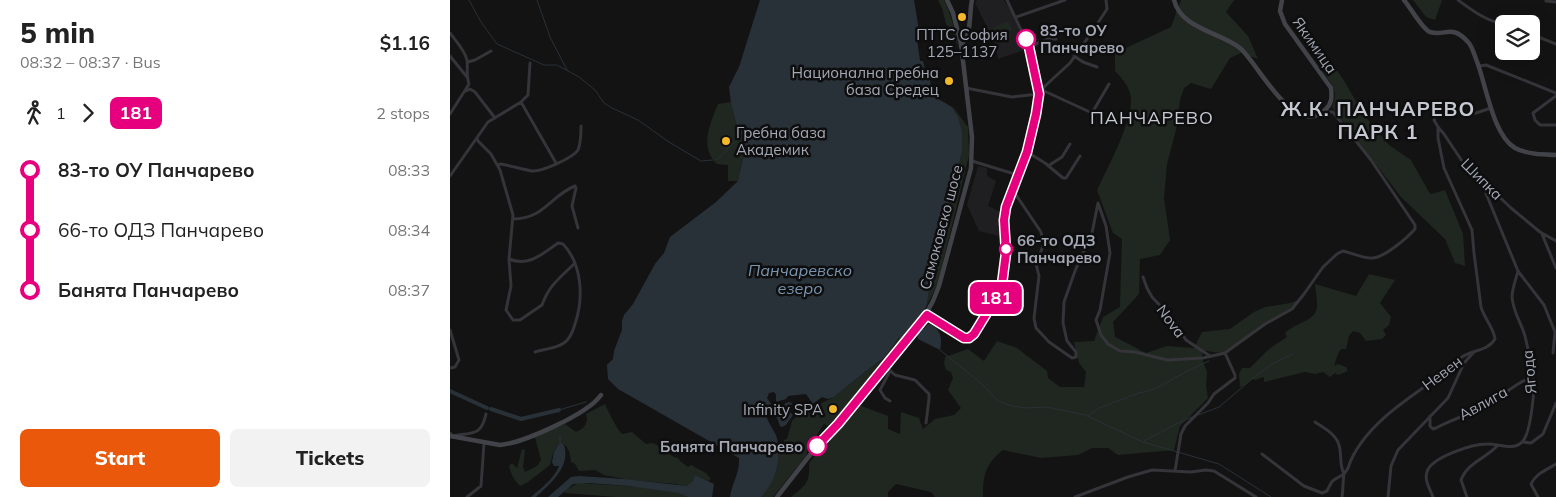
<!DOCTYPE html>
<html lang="en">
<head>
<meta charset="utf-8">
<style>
  :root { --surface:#fff; --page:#f2f2f2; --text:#222; --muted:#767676; --accent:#ea580c }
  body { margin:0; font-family:Mulish,sans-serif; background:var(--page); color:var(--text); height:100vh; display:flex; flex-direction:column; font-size:19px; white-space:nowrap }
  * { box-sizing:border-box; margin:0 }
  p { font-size:16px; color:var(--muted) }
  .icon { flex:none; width:28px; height:28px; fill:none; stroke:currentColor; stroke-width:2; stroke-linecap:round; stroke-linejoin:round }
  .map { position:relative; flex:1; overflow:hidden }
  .panel { display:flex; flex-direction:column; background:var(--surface); width:450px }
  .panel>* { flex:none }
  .badge { padding:0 10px; border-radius:8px; font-size:18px; line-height:32px }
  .tools { position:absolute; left:1045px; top:15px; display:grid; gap:10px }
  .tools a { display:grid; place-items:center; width:45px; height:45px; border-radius:8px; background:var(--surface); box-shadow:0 5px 20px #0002; font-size:25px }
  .map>.badge { position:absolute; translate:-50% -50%; box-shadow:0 0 0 2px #fff }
  .legs { display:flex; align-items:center; gap:8px; height:55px; padding:0 20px; font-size:16px }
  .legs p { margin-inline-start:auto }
  .head { display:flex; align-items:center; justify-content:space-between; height:85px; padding:0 20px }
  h1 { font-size:28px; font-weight:800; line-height:38px }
  .primary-button { display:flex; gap:10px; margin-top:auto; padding:10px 20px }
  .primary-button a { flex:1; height:58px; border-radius:8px; background:var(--accent); color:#fff; font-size:20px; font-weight:800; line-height:58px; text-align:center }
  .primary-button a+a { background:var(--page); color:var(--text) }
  ul { padding:0 20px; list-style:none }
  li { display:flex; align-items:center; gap:18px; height:60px; font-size:19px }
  li i { display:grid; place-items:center; width:8px; height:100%; margin:0 6px; background:currentColor }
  li i::after { content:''; width:12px; height:12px; margin:-6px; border:4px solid; border-radius:50%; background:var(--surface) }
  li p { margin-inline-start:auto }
  li:first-child i { background:linear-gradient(#0000 50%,currentColor 0) }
  li:last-child i { background:linear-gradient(currentColor 50%,#0000 0) }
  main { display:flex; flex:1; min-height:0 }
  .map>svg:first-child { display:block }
</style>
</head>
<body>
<main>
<section class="panel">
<div class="head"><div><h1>5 min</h1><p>08:32 – 08:37 · Bus</p></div><b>$1.16</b></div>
<div class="legs"><svg class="icon" aria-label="walk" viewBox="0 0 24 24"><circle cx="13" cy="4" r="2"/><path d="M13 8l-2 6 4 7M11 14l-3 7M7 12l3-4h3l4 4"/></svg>1<svg class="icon" aria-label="forward" viewBox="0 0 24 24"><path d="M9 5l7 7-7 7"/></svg><b class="badge" style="background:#e6007e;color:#fff">181</b><p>2 stops</p></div>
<ul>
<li><i style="color:#e6007e"></i><b>83-то ОУ Панчарево</b><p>08:33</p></li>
<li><i style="color:#e6007e"></i><span>66-то ОДЗ Панчарево</span><p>08:34</p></li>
<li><i style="color:#e6007e"></i><b>Банята Панчарево</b><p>08:37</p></li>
</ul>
<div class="primary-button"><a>Start</a><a>Tickets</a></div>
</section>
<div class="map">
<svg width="1106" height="497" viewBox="0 0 1106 497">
  <rect width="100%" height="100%" fill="#131314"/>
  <path fill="#1f1f21" d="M527 0H554L566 20 574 50 548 59 544 41 525 3Z
    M528 166 537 168V176L546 181 538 206 553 213V237L529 231 517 205Z"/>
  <path fill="#1f2720" d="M488 0H494C502 16 505 33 509 49L501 29 496 24 492 8Z
    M731 0H784L776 12 798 36 808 59 791 53 780 58 761 89 741 83 734 88 730 100 727 126 717 164 714 198 720 240 710 255 690 259 689 294 663 322 665 337 696 353 717 346 744 348 752 332 780 329 804 312 815 307 841 303 850 299 841 308 775 353 763 352 752 350 753 361 757 372 756 386 758 398 730 426 724 450 668 455 658 448H642L628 455 591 458 553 450C535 464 533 476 533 497H485L481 492 446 484 438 492V497H341C356 485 360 483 359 463L409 405 438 416V429L450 434 451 412 469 418 473 429 485 419 504 415 511 408 498 390 503 378 501 372 496 370 494 363 495 357 518 349 534 361 547 341 567 348 597 371 598 378 610 387H634L636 372 629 363 624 342 644 341 653 317 670 307 672 239 663 233 647 190C657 169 687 114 680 93 677 84 671 77 665 71V53L721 27Z
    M963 0H992L985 20 976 17Z
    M558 21 562 30 544 38 540 29Z
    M886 69 893 79 914 115 939 145 961 160 979 192 981 194 995 190 1013 234 1015 266 1005 263 995 239 951 197 882 107C889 90 882 85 872 71Z
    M281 102 287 127 293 137 295 150 288 181H278V165L267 164C249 147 260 124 268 104Z
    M502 107H503L518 127 519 155 488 283 477 305 479 290 488 253 489 232 499 205 512 152 508 117Z
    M919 274 945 280 930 303 941 317 939 325 933 330 936 335 932 339 916 341 910 333 903 331 899 336 896 349H891L888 354 884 366 888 364 896 367 898 371 888 375 885 373 880 377 873 372 865 374 855 372 814 382V377L805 380 802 379 793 386 790 387 789 374 792 368H800L819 349 837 337 835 333C839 329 843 327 849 324 873 314 867 307 865 284L906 296Z
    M449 336 453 339 451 342 397 407 378 426 374 424 358 448 356 456 323 497H311C323 485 327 469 329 453H336L334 440 337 439 342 421 349 414 384 397 416 371 435 357Z
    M155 404C158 411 167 429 172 434L182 432 196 444 203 443C211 447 220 457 228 458L230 461 238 467 241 465 256 473 261 479 258 481 245 475 242 492 234 486 226 484 180 480 154 475 145 470 129 471 125 464 121 462C120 453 119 446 110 442L103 453 100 465 78 482 70 486C64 480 61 474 59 466L62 463 67 468 72 449 75 450 73 467 75 472 87 466 91 460 85 437 115 424 126 432C134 429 139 423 136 414Z
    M129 483 191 487 232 493 238 497H166L115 493V490Z"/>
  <path fill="#293138" d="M310 0H464L469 30 466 31 470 61H473L475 69 479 68 481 89 485 97 502 107 508 117 512 132V152L499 205 489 232 488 253 479 290 477 305 469 319 472 329H474L478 324C490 326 493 339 490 350L468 339 467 335 461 330 453 339 449 337 435 357 416 371 384 397 378 399 372 397 363 404 356 394 338 396 336 399 326 402V395L324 392 319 393 317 398 321 404C318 407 316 410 316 414 317 421 323 429 326 435 333 456 326 482 311 497H280C282 483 290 473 289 458L168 389 158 379 157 365 163 359 164 351 172 330V321L174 315 183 304 205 264 214 253 220 237 266 202 288 181 295 150 293 137 287 127 281 103 279 87 289 67Z
    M338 402 342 403 340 412 343 415 336 425 332 427 330 426 327 418 322 415 325 410Z
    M110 442 114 445C121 467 100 484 86 497H81C91 488 104 479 109 466H104L102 462 104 452Z
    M245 475 264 484 262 497H238L229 493 179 486 139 483 123 484 108 497H98L121 477 129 476 174 479 237 486 243 481Z"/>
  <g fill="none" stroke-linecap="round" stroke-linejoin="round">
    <path stroke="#293138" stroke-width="1" d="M19 0 31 22 47 44 94 65H107L129 77 145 90 154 103 162 108 188 120 219 142 251 161 263 160
      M87 0 100 37 117 70
      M266 160C272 157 274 152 279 147 283 143 288 140 294 137
      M490 350 532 384 548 401 562 406 575 408 596 407 635 415 693 442 769 464 821 497
      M109 410 136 402
      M748 415 769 407 809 373 824 363 843 354
      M638 416 649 408 689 393 705 389 741 369 759 361
      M110 436V443
      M694 441 728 423 742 417"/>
    <path stroke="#293138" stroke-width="4" d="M0 391 37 408
      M41 409 71 419 109 410"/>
    <path stroke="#343439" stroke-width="3" d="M1008 0C1023 11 1036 21 1054 24
      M1096 1 1106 2
      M566 17 615 0
      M0 33C6 41 15 51 17 60 18 68 16 76 19 84L0 114
      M1081 34 1106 44
      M579 47 598 39H606
      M0 56 17 77
      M624 56 633 62 647 67
      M18 62 25 60 41 51
      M1029 66 1036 65 1106 93
      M516 88 562 97 589 94 595 86 620 63 644 29 657 9 656 0
      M592 90 642 113 659 84
      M16 91 20 89 25 92 45 118
      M1106 96 1083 113 1085 120 1090 125H1106
      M71 102 106 163
      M1041 108 1026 113H991L986 115 984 120 988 127 994 134 1012 161 1061 208 1090 232 1106 241
      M27 138 28 141 41 154 50 170 63 215 59 259 61 286 56 310 63 320H70L92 305C99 285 110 278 125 263
      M577 152 595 163 613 178H616L630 156
      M522 161 568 175
      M47 165 51 164C61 166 72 169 82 171 91 172 123 158 128 150 131 143 131 134 131 126
      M598 166 612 157 620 144
      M0 176 38 122 71 102 78 95 80 63
      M1030 179 1068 271 1094 305 1105 332 1103 353
      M562 189 591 232 592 237 593 246 586 264 589 276 584 318 586 328 599 342 622 358 626 357V352L617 341 613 323 614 302 625 271 642 233 648 203 656 226 660 253 650 310 646 320 651 335 658 344 670 351 685 352 717 360 753 358 775 353 815 324 842 309 854 294 873 267 887 254 893 251C902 253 914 259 923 258 935 257 957 238 965 229V225L921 160 883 112H874
      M63 219C94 219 100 196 125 186L126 188 122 206 128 228
      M1092 234 1106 268
      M59 259C79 267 92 254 108 243L113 244C132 264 134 298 125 324 123 331 120 339 114 343 105 349 94 349 85 352
      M693 277 697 288 702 297 719 315 736 340 760 356
      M477 315 501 331 514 338H519L524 334 534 319 552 283 556 253 554 219 556 207 577 152 589 94 579 47 557 0
      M0 330 9 360 5 367 0 368
      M435 366 445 375 465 380 479 394V399L476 423
      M440 401 435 398 430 390 440 371
      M980 416V426L983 429 986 428C1004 419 1022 413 1039 404 1054 395 1065 383 1082 377
      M865 422C874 428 886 434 889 445 892 455 889 464 894 474
      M0 433 3 436C22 432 31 437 36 414
      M1073 442 1081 443 1093 434 1106 403
      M812 454 854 486 872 493 877 491C884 477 881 482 894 474
      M725 471 731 434 735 426 758 403 764 394 785 378V375L775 353
      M17 497 31 486 34 443
      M625 497 678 477 702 470 741 472 756 470 764 471 806 497
      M892 497C893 492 893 478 894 474 895 472 897 470 898 468 911 428 958 398 992 375 999 370 1005 362 1012 357 1022 350 1038 351 1045 339 1044 328 1034 318 1031 307L1024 253 1022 230 994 168 988 138V127
      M938 497 941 466 948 450 998 398 1014 363 1024 352
      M983 497C980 489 974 480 977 472 981 457 1023 444 1037 444 1048 443 1064 452 1073 441 1080 433 1083 401 1084 389 1084 381 1077 341 1074 333 1070 321 1063 311 1062 297 1062 289 1066 279 1068 271
      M1017 497 1011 480C1018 462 1035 459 1047 446
      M1088 497 1081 484C1086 473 1097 470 1106 464"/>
    <path stroke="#424349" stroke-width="4.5" d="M724 0C731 29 770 32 790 48 808 63 845 141 876 109 882 103 882 97 881 88L835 24 830 11 832 0
      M954 0C960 7 973 30 980 32 995 37 1001 23 1018 42 1022 46 1024 54 1026 59 1036 83 1042 134 1065 148 1072 152 1079 153 1087 154 1093 154 1100 155 1106 155
      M511 44C522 38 519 12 522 0
      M0 436 50 445C73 443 138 414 151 395
      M327 497 367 446 388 424 471 323 483 301 489 286 521 168 522 137 511 44 503 13 497 0"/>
  </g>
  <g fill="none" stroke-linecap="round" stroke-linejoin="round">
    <g stroke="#fff" stroke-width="11">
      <path id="line-1" d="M367 446 388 424 477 315 514 338H519L524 334 546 298 552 284 556 253 554 220 556 207 577 152 586 114 589 94 579 47 576 39"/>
    </g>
    <use href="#line-1" stroke="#e6007e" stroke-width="8"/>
  </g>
  <g fill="#f4b92b" stroke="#0e0e0f" stroke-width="2">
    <circle cx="512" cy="17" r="5"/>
    <circle cx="499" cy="81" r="5"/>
    <circle cx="276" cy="141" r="5"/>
    <circle cx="383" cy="409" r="5"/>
  </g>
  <g fill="#fff" stroke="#e6007e" stroke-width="2.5">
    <circle cx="576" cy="39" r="9"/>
    <circle cx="556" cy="249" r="6"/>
    <circle cx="367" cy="446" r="9"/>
  </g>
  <g text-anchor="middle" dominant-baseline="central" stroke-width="5" stroke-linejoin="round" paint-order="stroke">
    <g font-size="15" font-weight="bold" fill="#a4a8b5" stroke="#0e0e0f" text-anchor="start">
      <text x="590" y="30">83-то ОУ<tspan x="590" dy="17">Панчарево</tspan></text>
      <text x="567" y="240">66-то ОДЗ<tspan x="567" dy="17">Панчарево</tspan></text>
      <text x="353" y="446" text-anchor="end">Банята Панчарево</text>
    </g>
    <g font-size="15" fill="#a4a8b5" stroke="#0e0e0f" text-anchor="end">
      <text x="512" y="34" text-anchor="middle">ПТТС София<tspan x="512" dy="17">125–1137</tspan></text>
      <text x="489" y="72">Национална гребна<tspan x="489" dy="17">база Средец</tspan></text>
      <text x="286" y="132" text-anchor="start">Гребна база<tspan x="286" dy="17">Академик</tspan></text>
      <text x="373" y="409">Infinity SPA</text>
    </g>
    <g font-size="15" fill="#a4a8b5" stroke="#0e0e0f">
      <text transform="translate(865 45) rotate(55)">Якимица</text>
      <text transform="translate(1032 179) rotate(45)">Шипка</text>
      <text transform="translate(491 227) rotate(-75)">Самоковско шосе</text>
      <text transform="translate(721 321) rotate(53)">Nova</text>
      <text transform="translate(1079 372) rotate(-95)">Ягода</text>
      <text transform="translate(992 373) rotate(-37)">Невен</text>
      <text transform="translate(1033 403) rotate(-29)">Авлига</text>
    </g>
    <g font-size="16" font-style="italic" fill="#7a95b1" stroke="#0e0e0f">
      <text x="350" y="270">Панчаревско<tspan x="350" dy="18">езеро</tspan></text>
    </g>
    <g font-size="18" letter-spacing="1" fill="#c5c8d1" stroke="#0e0e0f">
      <text x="702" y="117">ПАНЧАРЕВО</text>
    </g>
    <g font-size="20" font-weight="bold" letter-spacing="1" fill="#c5c8d1" stroke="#0e0e0f">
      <text x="928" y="108">Ж.К. ПАНЧАРЕВО<tspan x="928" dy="23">ПАРК 1</tspan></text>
    </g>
  </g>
</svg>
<div class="tools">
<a><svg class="icon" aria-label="layers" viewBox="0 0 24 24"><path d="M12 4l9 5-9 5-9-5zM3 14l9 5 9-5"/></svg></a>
</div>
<b class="badge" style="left:546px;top:298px;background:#e6007e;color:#fff">181</b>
</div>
</main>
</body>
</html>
